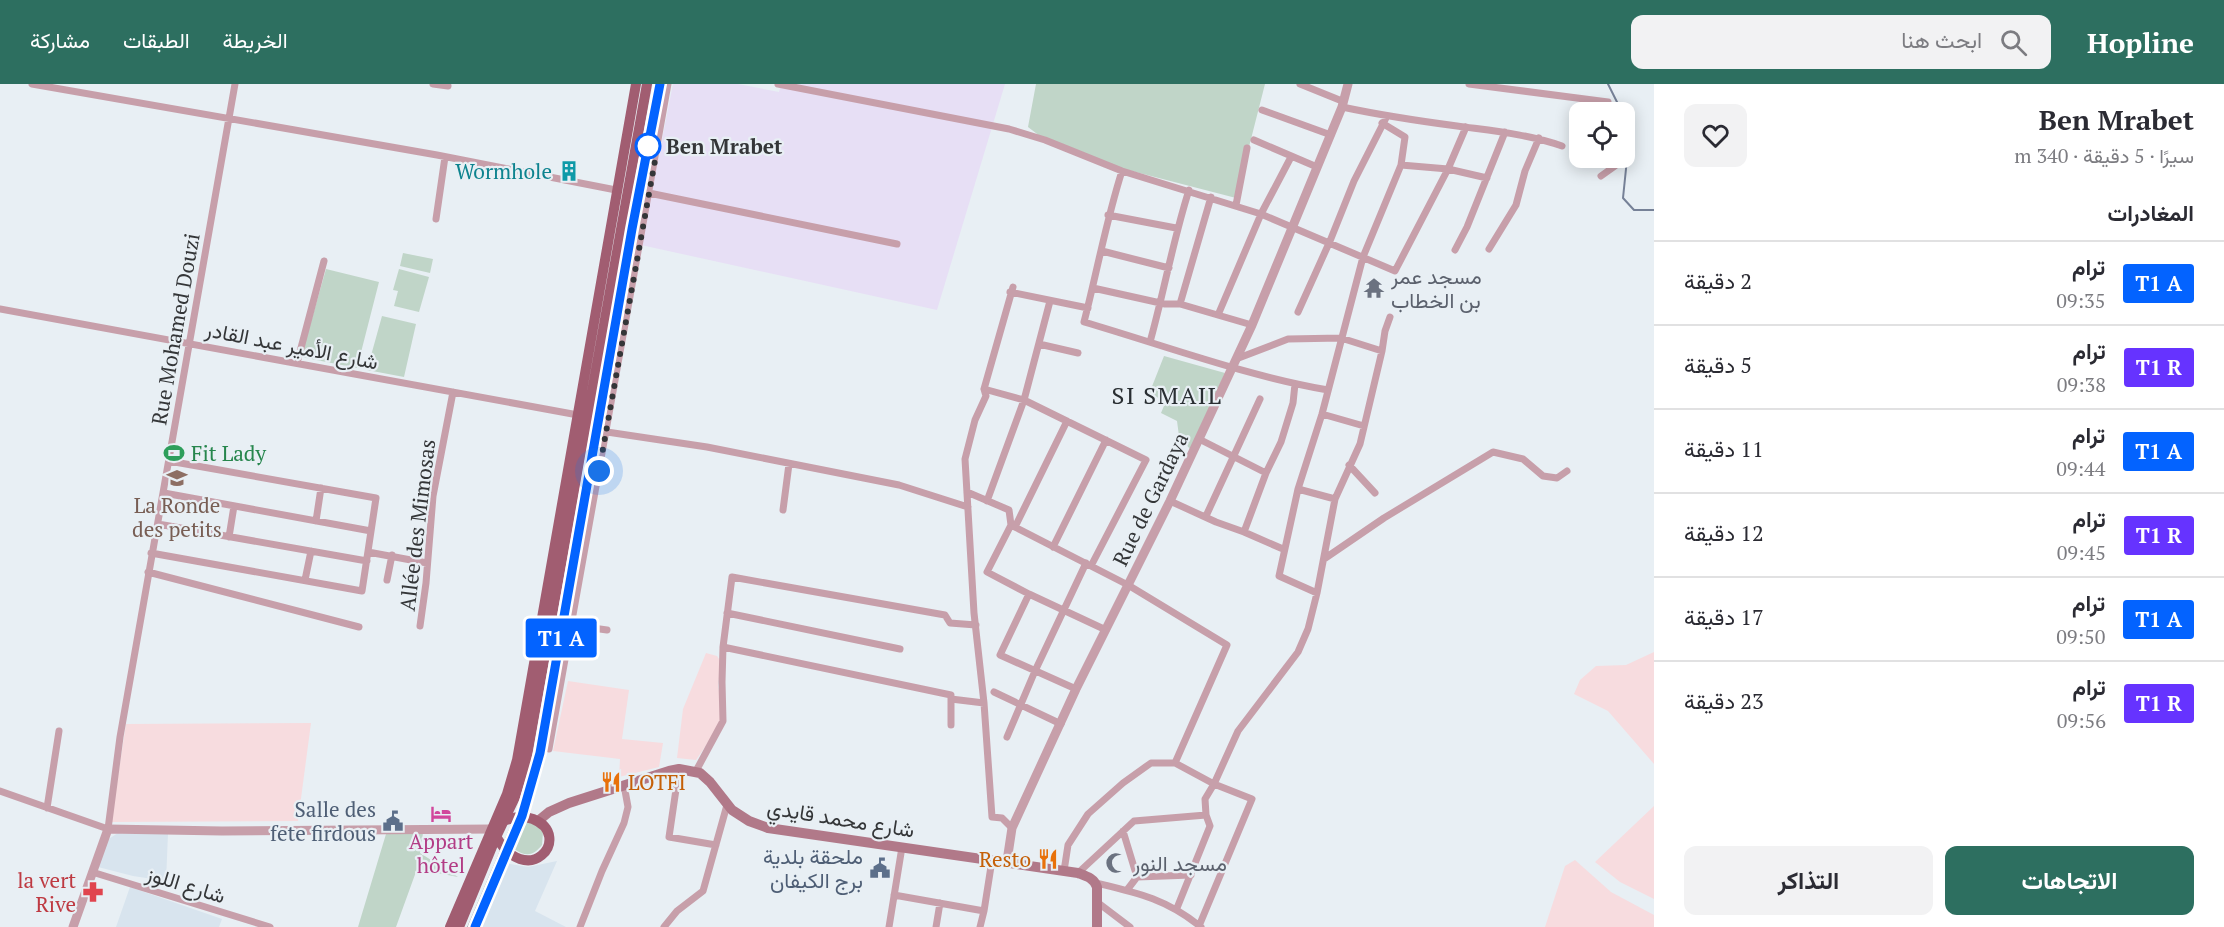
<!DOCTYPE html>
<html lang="ar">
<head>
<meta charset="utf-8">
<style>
  :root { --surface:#fff; --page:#f2f2f3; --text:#2b2b33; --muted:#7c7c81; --line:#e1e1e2; --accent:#2d6f60 }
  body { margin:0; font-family:"PT Serif",Vazirmatn,serif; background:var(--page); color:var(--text); direction:rtl; height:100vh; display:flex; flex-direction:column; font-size:22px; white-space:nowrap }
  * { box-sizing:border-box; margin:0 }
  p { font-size:20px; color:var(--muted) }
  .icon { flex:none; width:33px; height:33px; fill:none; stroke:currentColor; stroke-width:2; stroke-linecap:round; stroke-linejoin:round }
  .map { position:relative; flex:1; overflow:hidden; direction:ltr }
  .details { display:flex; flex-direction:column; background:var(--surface); width:570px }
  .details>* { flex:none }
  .badge { padding:0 12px; border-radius:4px; font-size:21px; line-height:39px }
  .tools { position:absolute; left:1569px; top:18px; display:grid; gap:12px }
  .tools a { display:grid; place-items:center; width:66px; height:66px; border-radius:12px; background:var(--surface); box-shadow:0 3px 15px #0003; font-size:30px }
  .you { position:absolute; width:30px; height:30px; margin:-15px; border:4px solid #fff; border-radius:50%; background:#1a73e8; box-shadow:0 0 0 9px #1a73e833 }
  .map>.badge { position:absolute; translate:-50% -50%; box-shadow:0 0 0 3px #fff }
  h2 { padding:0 30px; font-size:22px; line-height:54px }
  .round { display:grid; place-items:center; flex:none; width:63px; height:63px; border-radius:12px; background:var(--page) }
  .head { display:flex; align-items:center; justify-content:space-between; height:102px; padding:0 30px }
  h1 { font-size:28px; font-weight:700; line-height:45px }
  .cta { display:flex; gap:12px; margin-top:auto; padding:12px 30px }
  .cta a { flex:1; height:69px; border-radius:12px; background:var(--accent); color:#fff; font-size:24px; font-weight:700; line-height:69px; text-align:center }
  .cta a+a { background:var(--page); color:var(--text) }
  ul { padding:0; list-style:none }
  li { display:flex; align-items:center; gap:18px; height:84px; padding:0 30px; border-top:2px solid var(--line) }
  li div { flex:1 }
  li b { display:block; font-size:22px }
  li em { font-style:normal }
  li .badge { min-width:66px; font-weight:700; text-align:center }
  header { display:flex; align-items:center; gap:36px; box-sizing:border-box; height:84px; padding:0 30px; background:var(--accent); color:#fff }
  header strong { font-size:28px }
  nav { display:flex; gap:33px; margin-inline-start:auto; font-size:21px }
  .search { width:420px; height:54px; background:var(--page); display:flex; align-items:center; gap:15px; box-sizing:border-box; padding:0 21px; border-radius:12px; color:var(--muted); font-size:22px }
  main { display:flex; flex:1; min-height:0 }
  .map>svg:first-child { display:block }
</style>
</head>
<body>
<header>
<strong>Hopline</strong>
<div class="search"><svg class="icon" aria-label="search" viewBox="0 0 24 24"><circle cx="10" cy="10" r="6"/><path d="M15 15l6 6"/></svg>ابحث هنا</div>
<nav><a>الخريطة</a><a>الطبقات</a><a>مشاركة</a></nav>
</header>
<main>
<section class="details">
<div class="head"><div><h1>Ben Mrabet</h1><p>سيرًا · 5 دقيقة · 340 m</p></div><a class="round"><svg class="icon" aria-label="heart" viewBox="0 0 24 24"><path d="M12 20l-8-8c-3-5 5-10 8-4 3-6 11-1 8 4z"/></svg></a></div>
<h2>المغادرات</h2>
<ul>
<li><span class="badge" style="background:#0363ff;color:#fff">T1 A</span><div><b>ترام</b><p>09:35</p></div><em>2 دقيقة</em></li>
<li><span class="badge" style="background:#63f;color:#fff">T1 R</span><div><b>ترام</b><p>09:38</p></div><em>5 دقيقة</em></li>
<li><span class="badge" style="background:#0363ff;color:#fff">T1 A</span><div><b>ترام</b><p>09:44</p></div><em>11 دقيقة</em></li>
<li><span class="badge" style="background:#63f;color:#fff">T1 R</span><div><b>ترام</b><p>09:45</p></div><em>12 دقيقة</em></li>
<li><span class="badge" style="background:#0363ff;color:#fff">T1 A</span><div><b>ترام</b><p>09:50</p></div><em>17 دقيقة</em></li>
<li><span class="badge" style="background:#63f;color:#fff">T1 R</span><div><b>ترام</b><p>09:56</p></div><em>23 دقيقة</em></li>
</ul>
<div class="cta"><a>الاتجاهات</a><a>التذاكر</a></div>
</section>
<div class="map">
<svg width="1654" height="843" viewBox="0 0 1654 843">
  <rect width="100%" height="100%" fill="#e8eff4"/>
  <path fill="#e7dff5" d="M673 0H738L779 8 781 0H1005L937 226 641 161Z"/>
  <path fill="#f7dcdf" d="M1654 568V680L1608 627 1574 610 1580 596 1596 582 1626 581Z
    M706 569 717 572 721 578 718 602 722 622 720 641 696 676 677 674 683 625Z
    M568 597 629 606 622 655 663 659 659 683 619 693 620 675 553 667Z
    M311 639 298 737 111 738 126 640Z
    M1654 722V815L1620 798 1595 778Z
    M1575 776 1611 808 1654 831V843H1545L1565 782Z"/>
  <path fill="#d8e4ee" d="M118 749 168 750 166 797 133 792 98 783 107 756Z
    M507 777 510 780 528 783 557 777 535 827 566 843H478Z
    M130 803 222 835 219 843H116Z"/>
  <path fill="#c0d5c8" d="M1036 0H1265L1236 114 1124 85 1045 56 1028 43Z
    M403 169 433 175 430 189 400 182Z
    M326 185 379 198 357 284 301 273Z
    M399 185 429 193 419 228 394 222 398 207 393 206Z
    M382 232 416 240 404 293 367 286Z
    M1164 272 1225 289 1190 365 1179 352 1177 337 1161 329 1166 317 1149 310Z
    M526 737 535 740 543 748 542 761C533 772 526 773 514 765Z
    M423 749 420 769 458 793 417 785 396 843H358L386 750Z"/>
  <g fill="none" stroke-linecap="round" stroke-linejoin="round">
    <path stroke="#768197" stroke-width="2" d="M1608 0 1622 28
      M1624 33 1630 46 1623 114 1634 126H1654"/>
    <path stroke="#c79faa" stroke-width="7" d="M32 0 437 71 616 106
      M433 0 448 2
      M778 0 1009 45 1045 56 1122 87 1261 130 1395 187 1448 85 1466 43
      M1300 0 1342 17
      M1469 0 1608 18
      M1342 23C1380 31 1419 37 1457 42 1493 47 1527 50 1562 62
      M1262 26 1331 51
      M1382 39 1405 53 1401 81 1448 85 1487 94
      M1254 56 1317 83
      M1122 87C1106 137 1097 188 1084 238 1166 262 1243 291 1328 306
      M1601 92 1615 82
      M649 109 897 160
      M1236 121 1247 64
      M1108 131 1176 144
      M436 135 445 73
      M1489 165 1516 121 1525 87 1539 54
      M1455 166 1467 143 1505 48
      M1102 167 1169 184
      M1013 203 984 305 1024 316 1146 376 1091 482
      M1093 204 1165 220H1180L1252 241
      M1010 208 1088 224
      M1180 220 1211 113
      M0 225 578 331
      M1298 228 1330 157 1354 97 1387 32
      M1218 231 1261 130 1291 73
      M1150 258C1164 208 1173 156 1189 106
      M1039 260 1078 269
      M1236 275 1288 255 1341 254 1382 267
      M297 279 324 177
      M984 305 986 312 975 336 965 375 974 529 984 619 992 733 1002 734 1012 744
      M1322 330 1364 342
      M607 348 707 363 899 401 968 423
      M1199 355 1266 389
      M1349 381 1375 409
      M1298 405 1335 415
      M967 408 1009 426 1011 441 987 488 1029 510 1106 546
      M164 409 371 447
      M987 417 1024 316 1050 217
      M1170 417 1216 438 1244 448 1283 465
      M783 426 789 380
      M1206 432 1260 315
      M316 437 321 404
      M158 440 367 477
      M1011 441 1128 501 1227 561 1175 679
      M1015 443 1067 337
      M1244 448 1266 389 1281 358 1293 319 1295 300
      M229 453 234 422
      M1053 463 1106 356
      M368 468 427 479
      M151 469 362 507 376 414 169 377
      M1324 475 1384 434 1493 368 1523 375 1543 392 1557 394 1567 387
      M148 488 359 543
      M305 496 311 467
      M387 496 392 471
      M1317 509 1279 492 1298 405 1322 330 1363 173 1401 81
      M1029 510 1000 571 1076 605
      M727 529 900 565
      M550 538 607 546
      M420 542 426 499 433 412 453 308
      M723 563 951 611V641
      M994 608 1061 640
      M951 615 984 619
      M1007 653 1035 587 1086 479
      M549 665 668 0
      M679 685 669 753 716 761
      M696 687 723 637 722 598 723 563 732 493 945 531 950 539 976 541
      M0 707 108 745 120 653 235 0
      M47 724 59 647
      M1123 747 1137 793
      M1064 787 1068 761 1088 730 1123 699 1151 679H1175L1214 700 1252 715 1199 842
      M92 788 270 843
      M1078 789 1134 737 1206 731
      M1096 799C1138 809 1166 815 1201 843
      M1127 806 1137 793 1191 791
      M894 811 984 827 992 776
      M1097 818 1130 843
      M1177 824 1210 742 1206 731 1205 715 1214 700 1238 647 1298 568 1308 545 1317 509 1335 415 1360 360 1382 267 1385 247 1390 233
      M580 843 602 787 624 739 628 723 624 701
      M664 843 677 827 703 807 727 721
      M889 843 902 763
      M936 843 940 819
      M980 843 984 827"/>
    <path stroke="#c79faa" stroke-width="9" d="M1007 777 1012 744 1076 605 1170 417 1252 241 1342 23 1348 0
      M73 843 108 745 222 747 492 745"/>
    <path stroke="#b17989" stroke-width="10" d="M538 737 549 728 569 719 669 687 679 685 700 689 710 698 732 726 749 737 768 744 1078 789C1086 792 1094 794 1097 803V843"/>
    <path stroke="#a15d71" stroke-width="10" d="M494 749C527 810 575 752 533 735 522 731 512 733 502 738
      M450 843 507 710 517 676 636 0
      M459 843 496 753 515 713 526 677 647 0"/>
    <path stroke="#909498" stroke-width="1.5" d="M468 843 519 724 536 669 656 0"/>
  </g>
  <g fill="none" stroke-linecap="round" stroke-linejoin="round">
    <g stroke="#fff" stroke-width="14">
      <path id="line" d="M475 843 522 732 540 669 632 145 660 0"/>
    </g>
    <use href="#line" stroke="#0363ff" stroke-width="9"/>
    <path stroke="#343638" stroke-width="6" stroke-dasharray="0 10.8" d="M599 387 656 71 648 62"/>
  </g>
  <defs>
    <g id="building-bare" transform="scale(1.62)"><path d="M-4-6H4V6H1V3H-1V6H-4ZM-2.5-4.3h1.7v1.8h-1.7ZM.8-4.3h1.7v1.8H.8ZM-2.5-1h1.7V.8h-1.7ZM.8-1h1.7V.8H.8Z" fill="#0f9aa8" stroke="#e8eff4" stroke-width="2.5" paint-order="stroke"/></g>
    <g id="temple-bare" transform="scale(1.62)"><path d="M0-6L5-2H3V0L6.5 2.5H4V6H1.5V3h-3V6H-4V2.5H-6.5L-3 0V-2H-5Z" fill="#6b7280" stroke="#e8eff4" stroke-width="2.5" paint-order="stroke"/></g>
    <g id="stadium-bare" transform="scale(1.62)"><path d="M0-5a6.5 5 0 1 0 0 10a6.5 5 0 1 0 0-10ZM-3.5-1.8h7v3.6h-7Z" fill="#2e9e5b" stroke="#e8eff4" stroke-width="2.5" paint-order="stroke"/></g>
    <g id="school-bare" transform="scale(1.62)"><path d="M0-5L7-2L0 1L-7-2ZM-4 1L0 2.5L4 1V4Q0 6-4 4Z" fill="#8d6e63" stroke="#e8eff4" stroke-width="2.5" paint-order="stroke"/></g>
    <g id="restaurant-bare" transform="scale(1.62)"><path d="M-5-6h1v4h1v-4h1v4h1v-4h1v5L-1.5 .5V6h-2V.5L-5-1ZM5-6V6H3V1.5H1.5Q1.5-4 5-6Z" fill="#e8710a" stroke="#e8eff4" stroke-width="2.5" paint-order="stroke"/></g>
    <g id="hotel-bare" transform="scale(1.62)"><path d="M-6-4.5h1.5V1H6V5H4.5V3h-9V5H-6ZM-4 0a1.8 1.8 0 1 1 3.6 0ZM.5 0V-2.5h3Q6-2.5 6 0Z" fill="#d1479c" stroke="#e8eff4" stroke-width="2.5" paint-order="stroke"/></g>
    <g id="civic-bare" transform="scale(1.62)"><path d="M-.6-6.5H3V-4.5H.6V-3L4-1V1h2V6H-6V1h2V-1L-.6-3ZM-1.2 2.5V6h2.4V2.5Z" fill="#5c6f8a" stroke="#e8eff4" stroke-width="2.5" paint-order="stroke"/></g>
    <g id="mosque-bare" transform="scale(1.62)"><path d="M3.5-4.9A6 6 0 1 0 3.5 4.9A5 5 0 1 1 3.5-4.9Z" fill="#6b7280" stroke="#e8eff4" stroke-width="2.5" paint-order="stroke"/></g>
    <g id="pharmacy-bare" transform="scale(1.62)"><path d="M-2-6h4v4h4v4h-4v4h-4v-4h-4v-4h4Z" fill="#e0444e" stroke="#e8eff4" stroke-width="2.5" paint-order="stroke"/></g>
  </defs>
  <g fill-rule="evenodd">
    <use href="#building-bare" x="569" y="87"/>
    <use href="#temple-bare" x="1374" y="204"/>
    <use href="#stadium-bare" x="174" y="369"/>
    <use href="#school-bare" x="177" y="394"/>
    <use href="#restaurant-bare" x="611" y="698"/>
    <use href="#hotel-bare" x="441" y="730"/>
    <use href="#civic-bare" x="393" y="737"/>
    <use href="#restaurant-bare" x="1048" y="775"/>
    <use href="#mosque-bare" x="1116" y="779"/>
    <use href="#civic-bare" x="880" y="784"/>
    <use href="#pharmacy-bare" x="93" y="808"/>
  </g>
  <circle fill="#fff" stroke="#0363ff" stroke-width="3" cx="648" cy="62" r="12"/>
  <g text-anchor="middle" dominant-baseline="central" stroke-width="4.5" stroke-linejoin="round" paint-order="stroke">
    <g font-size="21" font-weight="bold" fill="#343638" stroke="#e8eff4" text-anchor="start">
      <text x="666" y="62">Ben Mrabet</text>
    </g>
    <g font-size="21" fill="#0d838f" stroke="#e8eff4" text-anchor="end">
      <text x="552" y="87">Wormhole</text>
    </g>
    <g font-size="21" fill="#5b616d" stroke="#e8eff4" text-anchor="start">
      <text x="1391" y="192">مسجد عمر<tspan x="1391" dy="24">بن الخطاب</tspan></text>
      <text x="1133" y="779">مسجد النور</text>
    </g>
    <g font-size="21" fill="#343638" stroke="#e8eff4">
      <text transform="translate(175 245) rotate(-80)">Rue Mohamed Douzi</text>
      <text transform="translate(292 261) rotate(11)">شارع الأمير عبد القادر</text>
      <text transform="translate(1150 415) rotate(-64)">Rue de Gardaya</text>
      <text transform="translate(417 441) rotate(-83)">Allée des Mimosas</text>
      <text transform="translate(841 734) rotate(9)">شارع محمد قايدي</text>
      <text transform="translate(186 800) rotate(17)">شارع اللوز</text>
    </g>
    <g font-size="21" fill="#27864d" stroke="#e8eff4" text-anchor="start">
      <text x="191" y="369">Fit Lady</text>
    </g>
    <g font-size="21" fill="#785e54" stroke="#e8eff4">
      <text x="177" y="421">La Ronde<tspan x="177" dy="24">des petits</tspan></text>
    </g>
    <g font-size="21" fill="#c56008" stroke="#e8eff4" text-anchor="start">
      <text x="628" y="698">LOTFI</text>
      <text x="1031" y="775" text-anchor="end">Resto</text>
    </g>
    <g font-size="21" fill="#4e5e75" stroke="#e8eff4" text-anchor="end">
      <text x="376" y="725">Salle des<tspan x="376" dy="24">fete firdous</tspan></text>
      <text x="863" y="772">ملحقة بلدية<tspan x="863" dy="24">برج الكيفان</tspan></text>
    </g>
    <g font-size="21" fill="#b23c85" stroke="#e8eff4">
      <text x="441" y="757">Appart<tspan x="441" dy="24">hôtel</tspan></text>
    </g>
    <g font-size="21" fill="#be3a42" stroke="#e8eff4" text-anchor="end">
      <text x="76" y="796">la vert<tspan x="76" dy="24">Rive</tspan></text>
    </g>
    <g font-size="24" letter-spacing="1.5" fill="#292e32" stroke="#e8eff4">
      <text x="1167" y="311">SI SMAIL</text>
    </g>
  </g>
</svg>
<div class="tools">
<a><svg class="icon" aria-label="locate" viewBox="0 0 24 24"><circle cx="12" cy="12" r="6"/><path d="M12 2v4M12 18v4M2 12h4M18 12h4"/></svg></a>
</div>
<div class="you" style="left:599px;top:387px"></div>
<b class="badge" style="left:561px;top:554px;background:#0363ff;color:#fff">T1 A</b>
</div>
</main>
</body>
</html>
